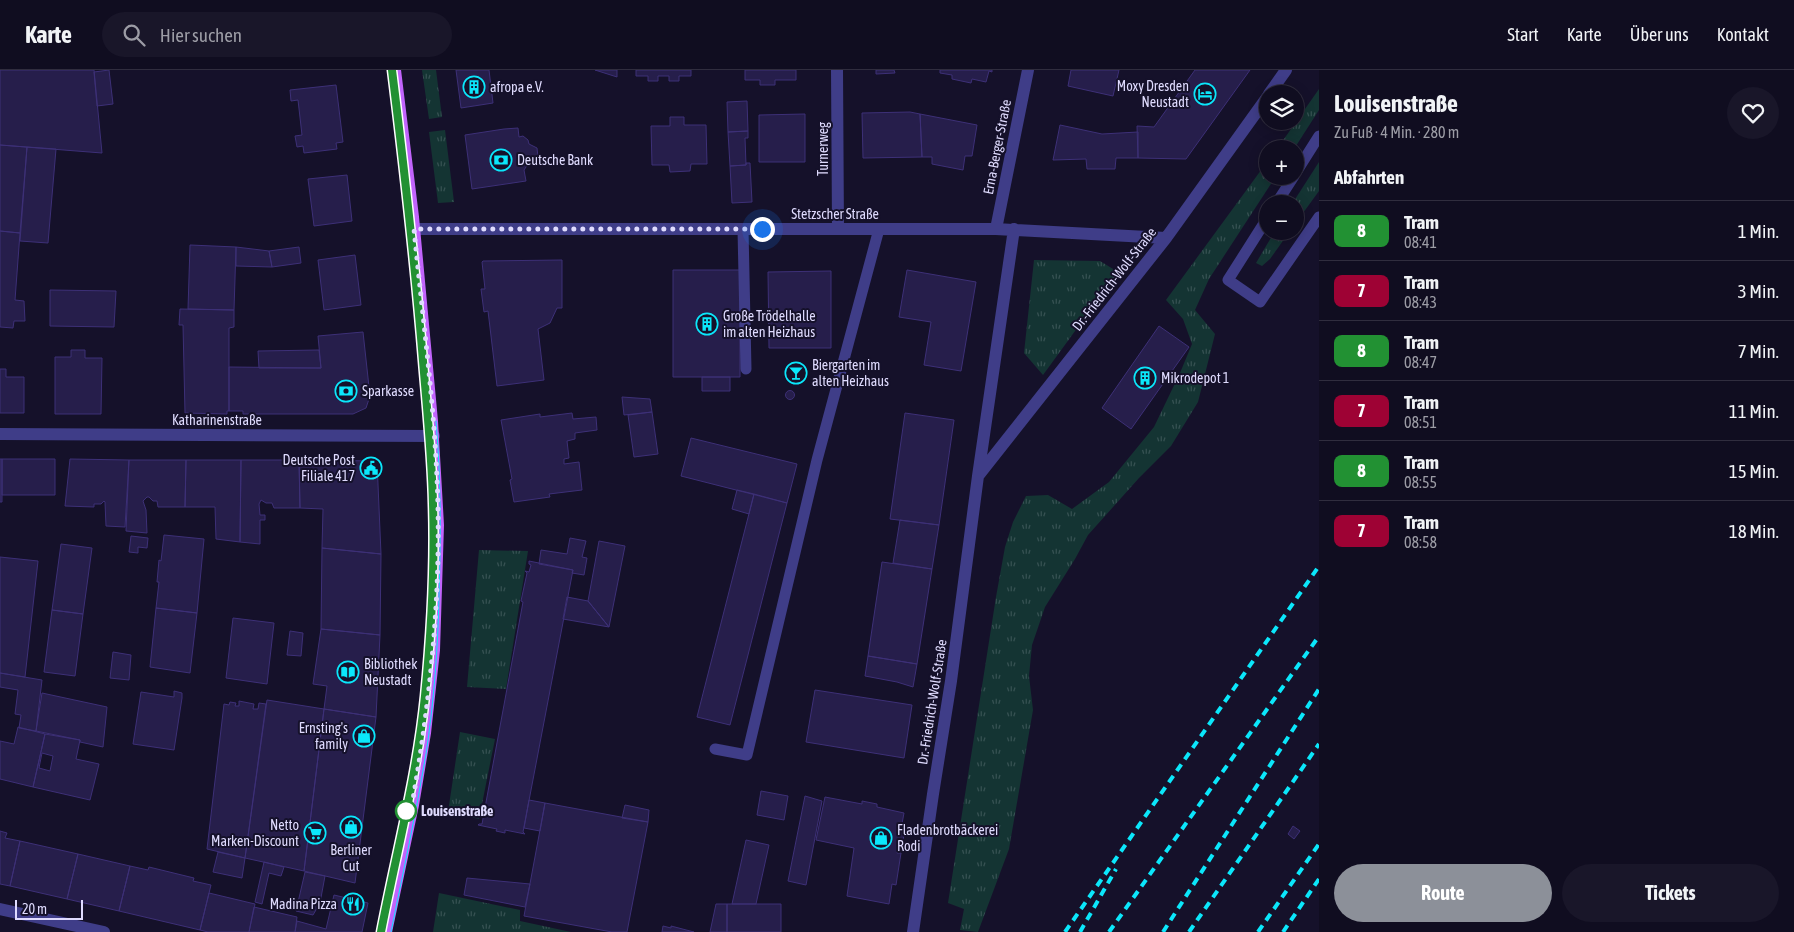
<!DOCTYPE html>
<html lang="de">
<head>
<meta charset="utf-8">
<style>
  :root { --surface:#100d20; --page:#191629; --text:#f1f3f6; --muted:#9c9ca5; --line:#302d3e; --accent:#8c9099 }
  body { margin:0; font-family:"Asap Condensed",sans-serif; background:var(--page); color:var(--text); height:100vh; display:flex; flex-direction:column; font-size:19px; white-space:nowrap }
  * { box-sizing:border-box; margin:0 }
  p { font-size:16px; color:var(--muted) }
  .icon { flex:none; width:28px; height:28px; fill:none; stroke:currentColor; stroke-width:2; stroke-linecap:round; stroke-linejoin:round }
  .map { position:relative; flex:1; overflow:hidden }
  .details { display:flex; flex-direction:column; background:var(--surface); width:475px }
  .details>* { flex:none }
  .badge { padding:0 10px; border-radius:8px; font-size:18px; line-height:32px }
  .fabs { position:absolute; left:1259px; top:15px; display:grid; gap:10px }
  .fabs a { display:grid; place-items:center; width:45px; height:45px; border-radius:50%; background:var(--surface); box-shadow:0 2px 12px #0003,0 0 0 1px var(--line); font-size:25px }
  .scale { position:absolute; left:15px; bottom:12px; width:68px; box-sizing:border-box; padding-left:5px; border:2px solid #dfdbfe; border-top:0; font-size:14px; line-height:18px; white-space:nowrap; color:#dfdbfe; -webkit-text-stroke:4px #15112a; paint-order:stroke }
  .you { position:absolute; width:25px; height:25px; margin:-12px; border:4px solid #fff; border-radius:50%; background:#1a73e8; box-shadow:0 0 0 8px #1a73e833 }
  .map>.badge { position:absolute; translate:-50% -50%; box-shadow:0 0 0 2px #fff }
  h2 { padding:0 15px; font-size:19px; line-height:45px }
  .round { display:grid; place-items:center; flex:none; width:52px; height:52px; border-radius:26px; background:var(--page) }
  .headline { display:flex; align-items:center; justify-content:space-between; height:85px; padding:0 15px }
  h1 { font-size:24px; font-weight:700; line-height:38px }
  .cta { display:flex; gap:10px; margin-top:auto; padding:10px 15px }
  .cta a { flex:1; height:58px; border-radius:30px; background:var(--accent); color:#fff; font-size:20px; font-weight:700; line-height:58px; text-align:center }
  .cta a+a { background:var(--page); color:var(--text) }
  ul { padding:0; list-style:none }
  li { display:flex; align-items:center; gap:15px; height:60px; padding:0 15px; border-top:1px solid var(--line) }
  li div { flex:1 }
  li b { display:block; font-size:19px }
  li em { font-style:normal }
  li .badge { min-width:55px; font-weight:700; text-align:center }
  header { display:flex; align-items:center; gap:30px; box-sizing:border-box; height:70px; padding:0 25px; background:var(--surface); border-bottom:1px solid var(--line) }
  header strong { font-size:24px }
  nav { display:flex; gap:28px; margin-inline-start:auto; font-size:18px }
  .search { width:350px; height:45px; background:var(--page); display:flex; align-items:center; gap:12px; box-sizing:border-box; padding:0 18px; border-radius:28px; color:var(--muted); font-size:19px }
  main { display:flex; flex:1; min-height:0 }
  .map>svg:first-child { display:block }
</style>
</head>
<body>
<header>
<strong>Karte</strong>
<div class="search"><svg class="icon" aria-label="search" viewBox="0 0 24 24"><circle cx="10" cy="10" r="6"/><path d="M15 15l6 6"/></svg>Hier suchen</div>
<nav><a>Start</a><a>Karte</a><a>Über uns</a><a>Kontakt</a></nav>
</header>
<main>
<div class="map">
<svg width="1319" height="862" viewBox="0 0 1319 862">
  <defs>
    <pattern id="grass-tufts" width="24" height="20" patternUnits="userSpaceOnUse" patternTransform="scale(1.25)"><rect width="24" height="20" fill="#143433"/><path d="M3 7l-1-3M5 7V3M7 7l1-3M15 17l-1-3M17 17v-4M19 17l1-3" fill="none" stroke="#365152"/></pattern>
  </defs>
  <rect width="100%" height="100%" fill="#15112a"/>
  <path fill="url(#grass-tufts)" d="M422 0H436L442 47 429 49Z
    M1319 19V40L1294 79H1277Z
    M445 60 454 132 438 133 429 62Z
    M1267 92 1268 106H1276L1209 209 1195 240 1215 264 1198 332 1171 376 1139 408 1088 465 1075 489 1045 537 1032 575 1029 606 1033 640 1009 779 978 862 960 860 964 839 948 833 996 527 1005 477 1013 452 1026 426 1048 425 1072 439 1109 412 1154 357 1180 303 1192 274 1183 249 1166 230Z
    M1319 92V121L1295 154V134H1292Z
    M1275 161H1290L1270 189 1262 196 1256 193Z
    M1034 190 1100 191 1118 202 1043 305 1024 283Z
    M479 480 528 481 506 619 467 617Z
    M460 662 495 669 479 749 448 742Z
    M439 823 520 840V851L571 862H433Z"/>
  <path fill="#261e4b" stroke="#3d3077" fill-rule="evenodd" d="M0 0H94L102 83 0 75Z
    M109 0 113 34 97 36 94 2Z
    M456 0H489L493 33 461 38Z
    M595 0H617V7Z
    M636 0H691V6H679V11H669V6H658V11H648V6H636Z
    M745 0H796V10H775V15H760V10H745Z
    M876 0H894L895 3 876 4Z
    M940 0H992V2L989 1 986 12 972 9 971 13 952 9V5L940 3Z
    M1071 0H1119L1113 26 1068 16Z
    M1195 0H1250L1186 89 1138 88 1137 56 1154 57Z
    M336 15 343 72 336 73 337 79 304 83 303 76 297 77 295 66 302 65 298 30 291 31 290 20Z
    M747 31 748 61 728 62 727 32Z
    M910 42 920 44 922 87 863 88 862 43Z
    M805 44V92H759V45Z
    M920 44 977 55 972 86H965L963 100 932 94V87H922Z
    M670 47H684V55H706L707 94H691L690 101 670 102 669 95H652L651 56H670Z
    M1060 55 1102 64 1138 62V88H1116L1115 99H1087L1086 89 1053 90Z
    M518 58 519 67 523 66 528 70 529 74 537 78 538 87 533 93 528 94 524 100 526 111 472 119 465 65 504 59Z
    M748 61V68H745L746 95 730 96 728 62Z
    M0 75 27 77 20 163 0 161Z
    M27 77 56 79 48 173 20 171Z
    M746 93H750L752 132 732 133 730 96 746 95Z
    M347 105 352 151 314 156 308 109Z
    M0 161 20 163 15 230 24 231 25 251H14L13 258 0 257Z
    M190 175 236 177 234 240 188 239Z
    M236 177 269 181 272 197 236 196Z
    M299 177 301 193 272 197 269 181Z
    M355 185 361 235 324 240 318 190Z
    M562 190V238H557L550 253 538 259 544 310 497 316 488 241 484 242 481 219H485L482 192 483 191Z
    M673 200H740V307H673Z
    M907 200 976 212 961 301 924 295 931 252 899 247Z
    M831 201V278H769L768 202Z
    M50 220 116 221 114 257 50 256Z
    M180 239 234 240V257L229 258V341H227V344L185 343 183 255H179Z
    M1159 256 1189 277 1131 359 1102 338Z
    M363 262 370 326 366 338 353 344H243V341H229V297L321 298 318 266Z
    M71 280H85V288H102L101 344H55V287H71Z
    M319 280 321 298H259L258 281Z
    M0 299H6V307H24V343H0Z
    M702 307H730V321H702Z
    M785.5 325a4.5 4.5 0 1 1 9 0a4.5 4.5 0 1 1-9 0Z
    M622 327 650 329 652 342 624 345Z
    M652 342 658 384 634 387 628 345Z
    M572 343 573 349 596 347 597 360 575 363V369L567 371 569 388 564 389V394L579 392 582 420 549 424 550 427 514 432 510 410 512 409 501 350 540 344V347Z
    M905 343 954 350 939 455 890 449Z
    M691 368 797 394 787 433 681 406Z
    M0 389H2V432H0Z
    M2 389H55V425H2Z
    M70 389 129 390 125 457 106 456 105 432 104 431 101 434H94V437L65 436Z
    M129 390H186L185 437H158L157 431H153L149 427H147L143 431 146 440 147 463 126 461Z
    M186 390H241L240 472 216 469 215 437H185Z
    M241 390H299L300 438H274L272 433H266L261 430 259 434 260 445H265V450H260V474L240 472Z
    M299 390 377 391 381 484 322 478 323 439 300 438Z
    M737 420 754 424 749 444 732 439Z
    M754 424 787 433 730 655 697 647Z
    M900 450 939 455 932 499 893 493Z
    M164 465 204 469 197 543 156 538 159 512H157L159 490 161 491Z
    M131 466 148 468 147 478 138 477V483L129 482Z
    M570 468 586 471 582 487 587 488 584 505 572 503 573 500 539 494 541 480 567 484Z
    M599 471 625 476 609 557 588 531Z
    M61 474 92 478 83 544 52 540Z
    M322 478 381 484 380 565 321 559Z
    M0 487 38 491 25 607 0 603Z
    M529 491 573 500 523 762 525 764 505 760V763L496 761 497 759 478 755 479 754H482L523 532 521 531 527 503 525 501 529 502 531 495 529 494Z
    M882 492 932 499 917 594 868 586Z
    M567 527 588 531 609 557 563 549Z
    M156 538 197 543 190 603 150 597Z
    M52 540 83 544 75 606 44 602Z
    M233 548 274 553 267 614 226 608Z
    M321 559 380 565 376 647 324 639 327 616 313 614Z
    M290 561 303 563 301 586 287 585Z
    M113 582 131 585 129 610 110 608Z
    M868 586 917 594 913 617 897 612 865 606Z
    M0 603 42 610 36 661 19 658 21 645 15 644 18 620 0 617Z
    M815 620 912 635 904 688 806 672Z
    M174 621 182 623V628L174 680 133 674 141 622 174 627Z
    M42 623 107 637 103 677 80 672V670L36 661Z
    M267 630 324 639 304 801 245 788Z
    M239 631 254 634 253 639H258L259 633 266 634 245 788 207 779 224 634 229 635 230 632 236 633 235 636H239Z
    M324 639 376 647 355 813 304 801Z
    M18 657 45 664 33 717 0 709V671L14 674Z
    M45 664 80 670 76 689 99 694 90 730 33 717ZM42 683 53 686 50 701 39 698Z
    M761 721 788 726 784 750 757 745Z
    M805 726 822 731 806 815 788 811Z
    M825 727 862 734V731L877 734V737L904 743 901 759 905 760 902 775H899L897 783H901L896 815 892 814 889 834 847 826 854 778 816 770Z
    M529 730 545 733 540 761 524 758Z
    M545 733 648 752 627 862H612L524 846Z
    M625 735 649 740 648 752 622 748Z
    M1293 756 1300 761 1294 769 1288 764Z
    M0 761 7 763 5 768 20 771 10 816 0 814Z
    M746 770 769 775 756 834H732Z
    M20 771 78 784 67 829 10 816Z
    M218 782 245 788 242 808 213 802Z
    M78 784 130 796 119 841 67 829Z
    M264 792 284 797 281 806 269 803 262 834 255 832Z
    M130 796 148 800 149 797 194 808 193 811 211 815 200 860 119 841Z
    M305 802 325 806 320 833 313 845 296 841Z
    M467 808 530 814 525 837 464 825Z
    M209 823 255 834 249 862H208L200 860Z
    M334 825 368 833 362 862H295L297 851 326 859Z
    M716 834H727V862H710Z
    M727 834H781V862H727Z
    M254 837 297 847 295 862H249Z
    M663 856 671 858V856L694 862H662Z"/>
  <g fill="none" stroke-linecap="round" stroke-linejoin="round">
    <path stroke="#3f3d88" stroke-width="11" d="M1295 104 1319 66
      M1276 134 1294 106
      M1268 147 1228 210 1260 232 1319 147
      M743 159 746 299
      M715 679 747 685 817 390 879 159"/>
    <path stroke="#3f3d88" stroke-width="12" d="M837 0 838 159
      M1269 24 1286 0
      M414 159H996L1166 168
      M996 159 1028 0
      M0 364 434 366
      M978 406 1166 168 1268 26
      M0 839 104 862
      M913 862 933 724 951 611 978 406 1014 159"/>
    <path stroke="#c164fc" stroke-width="12" d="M386 862 413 735 425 663 434 580 438 455 432 351 413 147 395 0"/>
    <path stroke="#0be7fb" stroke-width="1" d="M381 862C397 784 417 706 425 626 431 564 434 501 433 439 433 388 427 337 423 286 414 191 404 95 392 0
      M391 862C403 803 416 743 426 684 434 631 438 578 439 525 441 467 441 409 436 351"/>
    <path stroke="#0be7fb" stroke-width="4" stroke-dasharray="8 6" stroke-linecap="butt" d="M1065 862 1319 496
      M1080 862 1116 799
      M1109 862 1319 566
      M1163 862 1319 619
      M1189 862 1319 674
      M1258 862 1319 774
      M1283 862 1319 809"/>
  </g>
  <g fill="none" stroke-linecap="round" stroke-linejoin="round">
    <g stroke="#fff" stroke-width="11">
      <path id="line" d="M381 862C396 784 417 706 425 626 431 565 435 496 433 434 432 386 427 339 423 291 415 193 404 97 392 0"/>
    </g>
    <use href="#line" stroke="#229133" stroke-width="8"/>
    <path stroke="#dfdbfe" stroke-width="5" stroke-dasharray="0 9" d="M406 741 412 735C429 637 440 538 438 438 436 345 423 252 414 159H762"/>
  </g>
  <defs>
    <g id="building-ring" transform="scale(1.125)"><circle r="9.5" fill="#15112a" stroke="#0be7fb" stroke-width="1.5"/><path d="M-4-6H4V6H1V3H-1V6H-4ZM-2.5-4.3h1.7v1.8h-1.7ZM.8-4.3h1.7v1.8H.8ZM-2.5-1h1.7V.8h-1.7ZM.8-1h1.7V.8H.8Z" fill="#0be7fb"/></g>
    <g id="hotel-ring" transform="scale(1.125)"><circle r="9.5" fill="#15112a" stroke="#0be7fb" stroke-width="1.5"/><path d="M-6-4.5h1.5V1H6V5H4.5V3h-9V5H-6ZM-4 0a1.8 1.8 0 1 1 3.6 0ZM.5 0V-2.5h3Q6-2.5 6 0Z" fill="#0be7fb"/></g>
    <g id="bank-ring" transform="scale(1.125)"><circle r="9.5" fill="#15112a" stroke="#0be7fb" stroke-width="1.5"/><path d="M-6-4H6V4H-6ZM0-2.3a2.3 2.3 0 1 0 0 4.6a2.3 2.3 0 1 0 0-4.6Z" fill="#0be7fb"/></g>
    <g id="bar-ring" transform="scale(1.125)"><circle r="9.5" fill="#15112a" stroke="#0be7fb" stroke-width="1.5"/><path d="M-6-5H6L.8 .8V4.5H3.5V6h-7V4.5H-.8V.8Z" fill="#0be7fb"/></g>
    <g id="civic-ring" transform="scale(1.125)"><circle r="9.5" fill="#15112a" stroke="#0be7fb" stroke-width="1.5"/><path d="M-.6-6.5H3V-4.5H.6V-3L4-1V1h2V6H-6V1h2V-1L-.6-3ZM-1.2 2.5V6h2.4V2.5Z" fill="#0be7fb"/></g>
    <g id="library-ring" transform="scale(1.125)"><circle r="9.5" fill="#15112a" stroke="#0be7fb" stroke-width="1.5"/><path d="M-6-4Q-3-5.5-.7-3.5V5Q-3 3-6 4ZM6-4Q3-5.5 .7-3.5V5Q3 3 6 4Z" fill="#0be7fb"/></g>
    <g id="shop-ring" transform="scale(1.125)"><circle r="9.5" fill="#15112a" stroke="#0be7fb" stroke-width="1.5"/><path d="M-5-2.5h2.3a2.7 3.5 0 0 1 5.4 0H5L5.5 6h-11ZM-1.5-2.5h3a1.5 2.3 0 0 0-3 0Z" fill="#0be7fb"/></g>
    <g id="supermarket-ring" transform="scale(1.125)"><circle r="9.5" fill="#15112a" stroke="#0be7fb" stroke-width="1.5"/><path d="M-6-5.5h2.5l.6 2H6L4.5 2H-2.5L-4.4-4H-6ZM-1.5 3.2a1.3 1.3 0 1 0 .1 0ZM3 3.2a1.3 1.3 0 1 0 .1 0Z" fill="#0be7fb"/></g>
    <g id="restaurant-ring" transform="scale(1.125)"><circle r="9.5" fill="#15112a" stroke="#0be7fb" stroke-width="1.5"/><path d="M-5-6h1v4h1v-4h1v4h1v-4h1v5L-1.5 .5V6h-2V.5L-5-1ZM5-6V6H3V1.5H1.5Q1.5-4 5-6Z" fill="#0be7fb"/></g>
  </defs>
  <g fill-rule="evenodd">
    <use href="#building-ring" x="474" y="17"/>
    <use href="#hotel-ring" x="1205" y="24"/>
    <use href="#bank-ring" x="501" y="90"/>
    <use href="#building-ring" x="707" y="254"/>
    <use href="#bar-ring" x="796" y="303"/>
    <use href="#building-ring" x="1145" y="308"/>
    <use href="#bank-ring" x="346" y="321"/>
    <use href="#civic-ring" x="371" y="398"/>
    <use href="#library-ring" x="348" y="602"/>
    <use href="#shop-ring" x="364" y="666"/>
    <use href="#shop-ring" x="351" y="757"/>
    <use href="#supermarket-ring" x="315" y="763"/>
    <use href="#shop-ring" x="881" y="768"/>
    <use href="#restaurant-ring" x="353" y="834"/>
  </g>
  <circle fill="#fff" stroke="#229133" stroke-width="2.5" cx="406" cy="741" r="10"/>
  <g text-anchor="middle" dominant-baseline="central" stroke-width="4" stroke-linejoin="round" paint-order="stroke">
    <g font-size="14" fill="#dfdbfe" stroke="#15112a" text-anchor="start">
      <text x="1189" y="16" text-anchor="end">Moxy Dresden<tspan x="1189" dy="16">Neustadt</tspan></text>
      <text x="490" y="17">afropa e.V.</text>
      <text x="517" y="90">Deutsche Bank</text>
      <text x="723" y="246">Große Trödelhalle<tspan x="723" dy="16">im alten Heizhaus</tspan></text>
      <text x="812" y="295">Biergarten im<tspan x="812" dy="16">alten Heizhaus</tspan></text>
      <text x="1161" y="308">Mikrodepot 1</text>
      <text x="362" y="321">Sparkasse</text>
      <text x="355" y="390" text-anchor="end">Deutsche Post<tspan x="355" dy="16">Filiale 417</tspan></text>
      <text x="364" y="594">Bibliothek<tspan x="364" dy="16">Neustadt</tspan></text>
      <text x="348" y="658" text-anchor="end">Ernsting's<tspan x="348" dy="16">family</tspan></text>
      <text x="299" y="755" text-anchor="end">Netto<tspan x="299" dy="16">Marken-Discount</tspan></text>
      <text x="897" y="760">Fladenbrotbäckerei<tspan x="897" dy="16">Rodi</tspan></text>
      <text x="351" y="780" text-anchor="middle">Berliner<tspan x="351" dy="16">Cut</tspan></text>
      <text x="337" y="834" text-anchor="end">Madina Pizza</text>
    </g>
    <g font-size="14" fill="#dfdbfe" stroke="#15112a">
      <text transform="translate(997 77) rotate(-79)">Erna-Berger-Straße</text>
      <text transform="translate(823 79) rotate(-90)">Turnerweg</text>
      <text x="835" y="144">Stetzscher Straße</text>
      <text transform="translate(1114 209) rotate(-52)">Dr.-Friedrich-Wolf-Straße</text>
      <text x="217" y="350">Katharinenstraße</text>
      <text transform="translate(932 632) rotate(-81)">Dr.-Friedrich-Wolf-Straße</text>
    </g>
    <g font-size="14" font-weight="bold" fill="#dfdbfe" stroke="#15112a" text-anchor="start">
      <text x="421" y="741">Louisenstraße</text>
    </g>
  </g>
</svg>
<div class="fabs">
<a><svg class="icon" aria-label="layers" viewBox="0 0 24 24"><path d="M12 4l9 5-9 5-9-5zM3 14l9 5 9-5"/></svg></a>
<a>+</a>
<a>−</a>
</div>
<div class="scale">20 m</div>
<div class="you" style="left:762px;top:159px"></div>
</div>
<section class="details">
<div class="headline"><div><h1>Louisenstraße</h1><p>Zu Fuß · 4 Min. · 280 m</p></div><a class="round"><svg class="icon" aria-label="heart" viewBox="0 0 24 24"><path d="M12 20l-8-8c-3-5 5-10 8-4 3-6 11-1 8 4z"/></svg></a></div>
<h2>Abfahrten</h2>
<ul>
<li><span class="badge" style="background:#229133;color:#fff">8</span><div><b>Tram</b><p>08:41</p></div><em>1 Min.</em></li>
<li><span class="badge" style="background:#9e0234;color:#fff">7</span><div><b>Tram</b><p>08:43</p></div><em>3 Min.</em></li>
<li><span class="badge" style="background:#229133;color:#fff">8</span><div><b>Tram</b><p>08:47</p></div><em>7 Min.</em></li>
<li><span class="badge" style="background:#9e0234;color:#fff">7</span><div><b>Tram</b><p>08:51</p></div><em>11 Min.</em></li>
<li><span class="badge" style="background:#229133;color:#fff">8</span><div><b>Tram</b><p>08:55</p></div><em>15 Min.</em></li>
<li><span class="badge" style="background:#9e0234;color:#fff">7</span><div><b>Tram</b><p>08:58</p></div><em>18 Min.</em></li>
</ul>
<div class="cta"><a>Route</a><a>Tickets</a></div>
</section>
</main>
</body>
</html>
